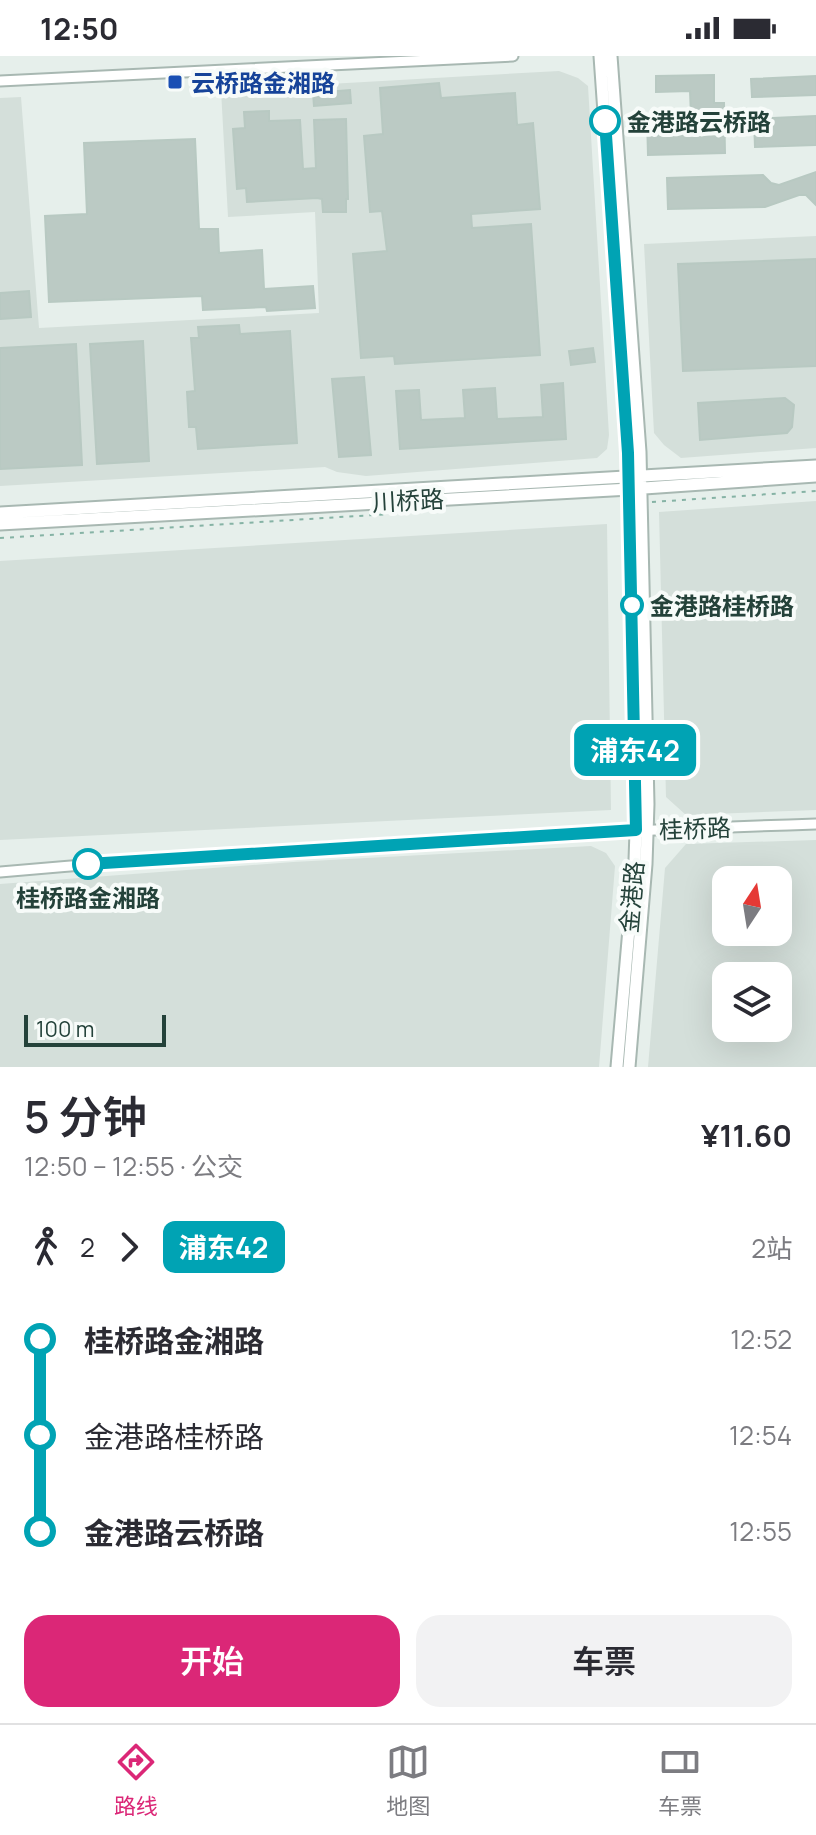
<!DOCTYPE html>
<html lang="zh">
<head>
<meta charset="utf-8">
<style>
  :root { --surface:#fff; --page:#f2f2f3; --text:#2b2b33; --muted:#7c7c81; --line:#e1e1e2; --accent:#db2777 }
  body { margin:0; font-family:Manrope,"Noto Sans SC",sans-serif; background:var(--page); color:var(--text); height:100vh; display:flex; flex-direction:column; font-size:30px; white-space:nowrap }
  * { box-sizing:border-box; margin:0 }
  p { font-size:26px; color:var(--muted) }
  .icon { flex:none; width:44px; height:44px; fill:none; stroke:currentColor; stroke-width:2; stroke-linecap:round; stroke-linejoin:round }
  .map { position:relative; height:1011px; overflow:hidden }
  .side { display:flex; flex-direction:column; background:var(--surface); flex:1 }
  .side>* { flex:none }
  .badge { padding:0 16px; border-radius:12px; font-size:28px; line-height:52px }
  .needle { width:52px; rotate:12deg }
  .buttons { position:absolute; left:712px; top:810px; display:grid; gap:16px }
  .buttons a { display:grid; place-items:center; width:80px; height:80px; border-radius:16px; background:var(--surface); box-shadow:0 8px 32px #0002; font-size:40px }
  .scale { position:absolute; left:24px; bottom:20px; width:142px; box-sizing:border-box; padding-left:8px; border:4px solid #24423a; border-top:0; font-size:22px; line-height:28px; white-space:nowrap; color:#24423a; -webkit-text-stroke:6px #f7fbf9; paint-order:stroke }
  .map>.badge { position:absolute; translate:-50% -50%; box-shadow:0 0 0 4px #fff }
  .legs { display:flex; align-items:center; gap:12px; height:88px; padding:0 24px; font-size:26px }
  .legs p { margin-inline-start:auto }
  .headline { display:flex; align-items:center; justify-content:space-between; height:136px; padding:0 24px }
  h1 { font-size:44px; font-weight:600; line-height:60px }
  .cta { display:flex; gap:16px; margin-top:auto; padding:16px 24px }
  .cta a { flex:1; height:92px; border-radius:24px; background:var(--accent); color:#fff; font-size:32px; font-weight:600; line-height:92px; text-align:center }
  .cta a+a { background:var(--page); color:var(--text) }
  ul { padding:0 24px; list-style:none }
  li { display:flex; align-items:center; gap:28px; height:96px; font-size:30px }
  li i { display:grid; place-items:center; width:12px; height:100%; margin:0 10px; background:currentColor }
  li i::after { content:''; width:20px; height:20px; margin:-10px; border:6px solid; border-radius:50%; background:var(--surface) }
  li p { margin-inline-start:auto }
  li:first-child i { background:linear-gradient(#0000 50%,currentColor 0) }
  li:last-child i { background:linear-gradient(currentColor 50%,#0000 0) }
  .status { display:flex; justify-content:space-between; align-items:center; height:56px; padding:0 40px; background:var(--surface); direction:ltr }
  .status svg { height:22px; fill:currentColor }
  .tab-bar { display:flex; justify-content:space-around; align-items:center; height:112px; border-top:2px solid var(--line); background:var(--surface); font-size:22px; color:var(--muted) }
  .tab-bar a { display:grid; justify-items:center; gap:4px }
  .tab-bar .on { color:var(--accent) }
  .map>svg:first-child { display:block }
</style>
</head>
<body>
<div class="status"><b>12:50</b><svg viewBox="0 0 49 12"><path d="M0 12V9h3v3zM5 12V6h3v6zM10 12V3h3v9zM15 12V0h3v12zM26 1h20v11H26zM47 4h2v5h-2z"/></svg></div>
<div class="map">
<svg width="816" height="1011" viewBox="0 0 816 1011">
  <rect width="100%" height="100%" fill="#e6efeb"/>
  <path fill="#d4dfda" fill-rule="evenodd" d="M559 15 578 22 588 30 609 379 607 393 597 402 366 420 337 416 325 411 0 430V42L21 41 39 272 319 257 315 156 228 161 221 34Z
    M816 180V392L681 402 664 389 654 377 644 188Z
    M816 445V754L686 759 666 741 659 456Z
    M607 468 611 754 0 784V505Z
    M816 784V1011H648L665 812 686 788ZM726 824H778V876H726ZM726 920H778V972H726Z
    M591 790 606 797 615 810 599 1011H0V828L293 806Z"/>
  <path fill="#bbcac4" stroke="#b8c9c2" stroke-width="2" d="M714 19V47H724L725 97 648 99 647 61 691 60 690 35 656 36V20Z
    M816 20V39L752 41 751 23Z
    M439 27 441 42 515 37 517 69 533 67 540 153 471 158 472 172 531 168 540 299 395 308 394 300 361 302 353 198 387 195 382 155 370 156 364 80 383 78 380 32Z
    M350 34 351 47 314 50 313 37Z
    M269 55V65L300 64 303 113 316 112 314 64 346 63 348 143H346V156H323L322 143 317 142 247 146 246 132 237 133 233 73 245 72 244 56Z
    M816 60V89L755 91 754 63Z
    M195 83 199 173H218L219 197 262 194 264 233 313 230 315 252 267 255 266 251 203 254 202 240 49 246 45 160 87 158 84 87Z
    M816 116V149L806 139H799L765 151 668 153 667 122 763 119 771 127 779 129Z
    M816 203V310L683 315 678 208Z
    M29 235 31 261 0 263V237Z
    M239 269 240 278 290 275 297 387 198 393 196 371H189L187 336 195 335 191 282H199L198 271Z
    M143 285 149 405 97 408 90 288Z
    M76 288 82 409 0 413V292Z
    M593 292 595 306 571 309 569 295Z
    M364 321 371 399 339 401 332 323Z
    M563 327 566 383 400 393 396 335 419 334 421 364 465 362 463 334 495 332 497 363 543 361 541 329Z
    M785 342 794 349 792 371 787 377 700 384 698 347Z"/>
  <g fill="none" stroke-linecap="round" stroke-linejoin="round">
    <g stroke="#a8b8b2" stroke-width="13">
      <path id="minor" d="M0 25 513 0
        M0 816C271 792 544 777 816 768"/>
    </g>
    <g stroke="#a8b8b2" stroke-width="15">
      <path id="tertiary" d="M600 0 628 397 637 746 635 804 617 1011
        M611 0 640 396 648 748 646 808 629 1011
        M0 457 816 410
        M0 468 630 433 816 420"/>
    </g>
    <path stroke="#86b3a5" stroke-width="2" stroke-dasharray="4 6" stroke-linecap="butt" d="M652 446 816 435
      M0 482 390 458"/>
    <use href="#minor" stroke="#fff" stroke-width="9"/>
    <use href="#tertiary" stroke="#fff" stroke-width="11"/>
  </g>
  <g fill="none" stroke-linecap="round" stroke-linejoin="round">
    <g stroke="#fff" stroke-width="18">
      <path id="line-1" d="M88 808 636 774 628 397 605 65"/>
    </g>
    <use href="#line-1" stroke="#00a3b4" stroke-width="12"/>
  </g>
  <rect fill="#1a4fb4" stroke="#f7fbf9" stroke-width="3" x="167" y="18" width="16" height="16" rx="4"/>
  <g fill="#fff" stroke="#00a3b4" stroke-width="4">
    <circle cx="605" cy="65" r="14"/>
    <circle cx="632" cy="549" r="10"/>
    <circle cx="88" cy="808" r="14"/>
  </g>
  <g text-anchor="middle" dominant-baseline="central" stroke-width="8" stroke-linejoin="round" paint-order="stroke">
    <g font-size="24" font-weight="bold" fill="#164399" stroke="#f7fbf9" text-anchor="start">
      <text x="191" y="26">云桥路金湘路</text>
    </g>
    <g font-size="24" font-weight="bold" fill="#24423a" stroke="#f7fbf9" text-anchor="start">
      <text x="627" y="65">金港路云桥路</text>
      <text x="650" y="549">金港路桂桥路</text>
      <text x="88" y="841" text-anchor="middle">桂桥路金湘路</text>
    </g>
    <g font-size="24" fill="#24423a" stroke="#f7fbf9">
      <text transform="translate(408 444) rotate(-3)">川桥路</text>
      <text transform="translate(695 772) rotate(-2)">桂桥路</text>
      <text transform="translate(631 841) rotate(-85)">金港路</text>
    </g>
  </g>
</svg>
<div class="buttons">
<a><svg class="needle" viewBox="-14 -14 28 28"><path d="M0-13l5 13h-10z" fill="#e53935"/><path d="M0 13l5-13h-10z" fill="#7c7c81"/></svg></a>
<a><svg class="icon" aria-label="layers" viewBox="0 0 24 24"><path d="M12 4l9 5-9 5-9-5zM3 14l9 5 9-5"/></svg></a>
</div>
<div class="scale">100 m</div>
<b class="badge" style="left:635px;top:694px;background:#00a3b4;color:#fff">浦东42</b>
</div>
<section class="side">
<div class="headline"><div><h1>5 分钟</h1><p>12:50 – 12:55 · 公交</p></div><b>¥11.60</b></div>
<div class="legs"><svg class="icon" aria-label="walk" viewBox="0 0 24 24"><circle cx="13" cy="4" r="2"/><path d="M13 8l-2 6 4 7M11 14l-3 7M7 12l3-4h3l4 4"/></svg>2<svg class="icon" aria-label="forward" viewBox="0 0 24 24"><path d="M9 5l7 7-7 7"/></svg><b class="badge" style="background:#00a3b4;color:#fff">浦东42</b><p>2站</p></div>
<ul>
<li><i style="color:#00a3b4"></i><b>桂桥路金湘路</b><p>12:52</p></li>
<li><i style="color:#00a3b4"></i><span>金港路桂桥路</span><p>12:54</p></li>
<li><i style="color:#00a3b4"></i><b>金港路云桥路</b><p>12:55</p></li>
</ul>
<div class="cta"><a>开始</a><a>车票</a></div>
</section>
<nav class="tab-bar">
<a class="on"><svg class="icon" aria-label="directions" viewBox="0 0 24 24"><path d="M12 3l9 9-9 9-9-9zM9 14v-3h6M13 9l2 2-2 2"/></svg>路线</a>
<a><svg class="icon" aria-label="map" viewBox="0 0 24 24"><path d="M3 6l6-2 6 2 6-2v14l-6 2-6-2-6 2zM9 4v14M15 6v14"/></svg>地图</a>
<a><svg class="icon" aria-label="tickets" viewBox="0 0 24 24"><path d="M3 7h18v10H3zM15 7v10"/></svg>车票</a>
</nav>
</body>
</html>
